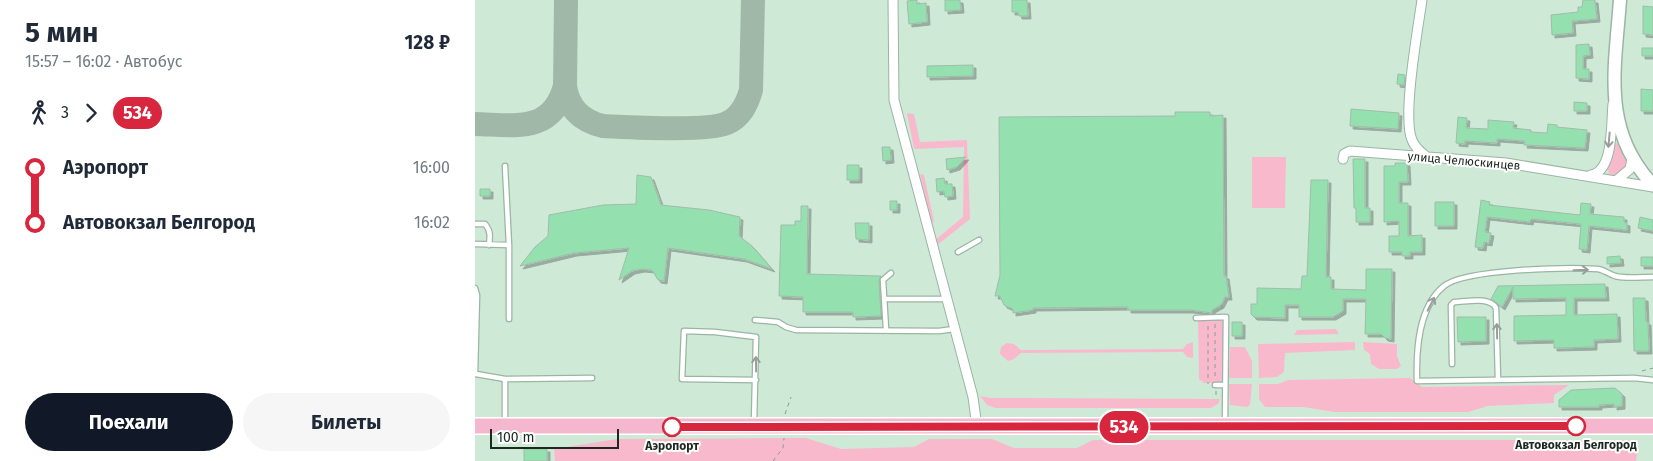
<!DOCTYPE html>
<html lang="ru">
<head>
<meta charset="utf-8">
<style>
  :root { --surface:#fff; --page:#f6f6f7; --text:#1f2937; --muted:#747a83; --accent:#111827 }
  body { margin:0; font-family:"Fira Sans",sans-serif; background:var(--page); color:var(--text); height:100vh; display:flex; flex-direction:column; font-size:19px; white-space:nowrap }
  * { box-sizing:border-box; margin:0 }
  p { font-size:16px; color:var(--muted) }
  .icon { flex:none; width:28px; height:28px; fill:none; stroke:currentColor; stroke-width:2; stroke-linecap:round; stroke-linejoin:round }
  .map { position:relative; flex:1; overflow:hidden }
  .drawer { display:flex; flex-direction:column; background:var(--surface); width:475px }
  .drawer>* { flex:none }
  .badge { padding:0 10px; border-radius:16px; font-size:18px; line-height:32px }
  .scale { position:absolute; left:15px; bottom:12px; width:129px; box-sizing:border-box; padding-left:5px; border:2px solid #1d2821; border-top:0; font-size:14px; line-height:18px; white-space:nowrap; color:#1d2821; -webkit-text-stroke:4px #fff; paint-order:stroke }
  .map>.badge { position:absolute; translate:-50% -50%; box-shadow:0 0 0 2px #fff }
  .legs { display:flex; align-items:center; gap:8px; height:55px; padding:0 25px; font-size:16px }
  .legs p { margin-inline-start:auto }
  .head { display:flex; align-items:center; justify-content:space-between; height:85px; padding:0 25px }
  h1 { font-size:28px; font-weight:700; line-height:38px }
  .action { display:flex; gap:10px; margin-top:auto; padding:10px 25px }
  .action a { flex:1; height:58px; border-radius:30px; background:var(--accent); color:#fff; font-size:20px; font-weight:700; line-height:58px; text-align:center }
  .action a+a { background:var(--page); color:var(--text) }
  ul { padding:0 25px; list-style:none }
  li { display:flex; align-items:center; gap:18px; height:55px; font-size:19px }
  li i { display:grid; place-items:center; width:8px; height:100%; margin:0 6px; background:currentColor }
  li i::after { content:''; width:12px; height:12px; margin:-6px; border:4px solid; border-radius:50%; background:var(--surface) }
  li p { margin-inline-start:auto }
  li:first-child i { background:linear-gradient(#0000 50%,currentColor 0) }
  li:last-child i { background:linear-gradient(currentColor 50%,#0000 0) }
  main { display:flex; flex:1; min-height:0 }
  .map>svg:first-child { display:block }
</style>
</head>
<body>
<main>
<section class="drawer">
<div class="head"><div><h1>5 мин</h1><p>15:57 – 16:02 · Автобус</p></div><b>128 ₽</b></div>
<div class="legs"><svg class="icon" aria-label="walk" viewBox="0 0 24 24"><circle cx="13" cy="4" r="2"/><path d="M13 8l-2 6 4 7M11 14l-3 7M7 12l3-4h3l4 4"/></svg>3<svg class="icon" aria-label="forward" viewBox="0 0 24 24"><path d="M9 5l7 7-7 7"/></svg><b class="badge" style="background:#d7263d;color:#fff">534</b></div>
<ul>
<li><i style="color:#d7263d"></i><b>Аэропорт</b><p>16:00</p></li>
<li><i style="color:#d7263d"></i><b>Автовокзал Белгород</b><p>16:02</p></li>
</ul>
<div class="action"><a>Поехали</a><a>Билеты</a></div>
</section>
<div class="map">
<svg width="1178" height="461" viewBox="0 0 1178 461">
  <defs>
    <filter id="shadow"><feDropShadow dx="3" dy="3" stdDeviation="0" flood-color="#0004"/></filter>
  </defs>
  <rect width="100%" height="100%" fill="#ceead7"/>
  <path fill="#f9b9cd" d="M432 113 439 114 445 142 492 140 495 219 461 246 459 241 488 217 489 147 439 149Z
    M1140 143 1143 144 1153 165 1143 176 1134 174C1131 167 1136 155 1137 146Z
    M777 157H811L810 208H777Z
    M445 174 449 175 459 221 456 224Z
    M723 319H743L749 322 748 383H729L724 379Z
    M861 329 864 334 819 335 822 330Z
    M718 342V358L712 357 708 352 546 353 539 359 533 361 525 354 526 347 532 343 539 344 546 350 708 349 712 344Z
    M880 342V350L810 353 809 372 802 377 784 378 783 344Z
    M888 342 922 344V356L926 366 922 369H904L896 364 895 354 889 350Z
    M755 347H770L777 361V378H754Z
    M935 378 947 387 1094 385 1079 395V403L1013 406 993 412H860L828 407H790L784 399V384H803L813 380Z
    M754 384H777L775 405 772 407 755 405Z
    M505 396 516 398 745 399 743 404 736 408H520L512 405Z
    M331 438 366 449 439 447 454 439H517L539 448H602L618 440H1155L1163 446 1161 461H80L79 449 142 439Z"/>
  <g fill="none" stroke-linecap="round" stroke-linejoin="round">
    <path stroke="#a0b8a8" stroke-width="24" d="M91 0 90 86C93 108 106 121 128 126 152 127 233 132 252 123 266 117 272 104 276 90L278 0
      M0 124C40 125 77 134 90 86"/>
  </g>
  <path fill="#94e0af" stroke="#a1bcaa" filter="url(#shadow)" d="M442 0V4L451 3 452 22 434 24 432 1Z
    M470 0H485L486 10 470 11Z
    M537 0H552L553 16H544L543 12H537Z
    M1108 0H1120L1122 19 1097 21 1098 33 1077 35 1076 15 1103 12V7H1107Z
    M1168 6 1178 7V35L1168 34Z
    M1114 44 1115 55 1108 56V69H1114V79L1101 78V45Z
    M1167 48H1178V56H1167Z
    M498 65V76L452 77V66Z
    M923 74 930 75 929 85 922 84Z
    M1166 89 1178 90V111H1166Z
    M1099 102 1112 103V111H1099Z
    M876 109 924 113 923 129 875 126Z
    M700 112H735V116L748 115 749 276H751L754 297H750L746 305 737 310V313L716 310H653V307L558 308V310L538 313V309L529 305 525 296H520L525 275 524 117 700 116Z
    M983 117 992 118 991 128 1013 129V120L1039 122 1038 128 1056 130V132L1072 133 1073 124 1082 125V127L1112 130 1110 148 1049 145 1050 141 1022 139V143L990 141V144L981 143Z
    M407 147H415L416 160 408 161Z
    M491 157 482 167 472 170 471 159Z
    M878 159H890V208H895V222H881V208H879Z
    M920 163H932L933 182H924V203H933V236L947 235V252H935V256H927V252H914V236H924V221L909 222V166H920Z
    M372 165H384V180H372Z
    M162 175 176 177 186 205 234 210 265 217 264 236 277 246 297 269 269 259 193 248 189 281 183 280 177 270 167 269 157 271 144 280 154 248 99 253 45 266 60 247 73 236 74 215 128 205 161 204Z
    M469 178 470 184H477L478 196 470 197 469 191 462 192 461 179Z
    M836 180H853L851 277H856V289L891 290V269H917L916 339 910 338 906 334H890L891 299H868V311L858 317H824V305H810V318L779 317 776 314V304H782V288L826 289 827 276H832Z
    M5 189H15V196H5Z
    M1006 200 1015 202 1014 205 1105 215 1106 203 1116 204 1115 214 1149 217V222L1152 223V230L1114 226 1112 250 1104 249 1106 224 1056 219 1055 222 1012 217 1010 232 1016 233 1014 243 1009 242 1008 248 1000 247Z
    M415 201H422V210H415Z
    M960 202H979V226H960Z
    M326 206H333L332 274 406 276 404 280 406 316 378 317V312H328V297L304 296 306 225H320V221H326Z
    M1165 217 1178 220V231L1163 228Z
    M380 223H394V240L381 239Z
    M1145 256 1146 263 1132 264V257Z
    M1166 257H1178V266H1166Z
    M1130 284 1131 298H1099V315L1142 314 1143 339 1119 340V347L1079 348V340L1039 341V316L1091 315V298L1038 299V287L1027 307 1016 299 1023 286Z
    M1158 298H1170L1171 322H1173L1174 351H1159Z
    M982 317H1011V341L983 342Z
    M757 322H767V336H757Z
    M1140 388 1147 394V406L1139 407V404L1124 405V407H1084V400L1096 390Z
    M49 449H72V461H49Z"/>
  <g fill="none" stroke-linecap="round" stroke-linejoin="round">
    <g stroke="#9ab5a3" stroke-width="7">
      <path id="lane" d="M30 166 34 245V319
        M0 224H10C16 231 15 237 14 245
        M0 244 34 245
        M483 252 504 240
        M1178 277C1166 277 1151 279 1140 276 1134 274 1129 270 1123 269 1093 267 990 269 969 286 943 307 941 350 942 381L1159 378 1178 380
        M0 288 2 295 0 374
        M409 299H471
        M721 318 751 317 750 423
        M280 320 303 322 311 327 321 330 464 331 479 329
        M411 329 408 280 416 273
        M977 364 976 305 979 302C992 302 1014 296 1021 308L1023 379
        M1 374 30 379 117 378
        M740 385H750
        M30 422V379
        M279 423 281 337 240 332 209 331 207 379 281 380"/>
    </g>
    <g stroke="#9ab5a3" stroke-width="11">
      <path id="street" d="M418 0 419 100 498 397 502 427
        M947 0C943 28 927 117 937 140 940 148 946 152 952 157
        M868 159 869 154 875 151 1031 163 1178 187
        M1116 175C1139 171 1136 123 1138 104
        M1142 180 1155 169 1157 158"/>
    </g>
    <g stroke="#9ab5a3" stroke-width="15">
      <path id="secondary" d="M1145 0C1140 69 1126 130 1178 185"/>
    </g>
    <g stroke="#fff" stroke-width="18">
      <path id="primary" d="M0 426H1178"/>
    </g>
    <path stroke="#889e8f" stroke-width="1" stroke-dasharray="4 4" stroke-linecap="butt" d="M746 305 748 310
      M740 324V377
      M733 326V384
      M1167 371 1178 368
      M741 391V396
      M310 414 316 397
      M298 461 308 448 309 438"/>
    <use href="#lane" stroke="#fff" stroke-width="4.5"/>
    <use href="#street" stroke="#fff" stroke-width="9"/>
    <use href="#secondary" stroke="#fff" stroke-width="12"/>
    <use href="#primary" stroke="#f5b7cd" stroke-width="15"/>
  </g>
  <defs><path id="oneway-shaft" d="M-6 0H5M1.5-3L5.5 0L1.5 3" fill="none" stroke-width="1.6" stroke-linecap="round" stroke-linejoin="round" transform="scale(1.25)"/></defs>
  <g stroke="#999e9b">
    <use href="#oneway-shaft" transform="translate(1134 140) rotate(95)"/>
    <use href="#oneway-shaft" transform="translate(1106 270) rotate(-2)"/>
    <use href="#oneway-shaft" transform="translate(956 304) rotate(-63)"/>
    <use href="#oneway-shaft" transform="translate(1022 331) rotate(-91)"/>
    <use href="#oneway-shaft" transform="translate(281 364) rotate(-91)"/>
  </g>
  <g fill="none" stroke-linecap="round" stroke-linejoin="round">
    <g stroke="#fff" stroke-width="11">
      <path id="line-1" d="M197 427 1101 426"/>
    </g>
    <use href="#line-1" stroke="#d7263d" stroke-width="8"/>
  </g>
  <g fill="#fff" stroke="#d7263d" stroke-width="2.5">
    <circle cx="1101" cy="426" r="9"/>
    <circle cx="197" cy="427" r="9"/>
  </g>
  <g text-anchor="middle" dominant-baseline="central" stroke-width="4" stroke-linejoin="round" paint-order="stroke">
    <g font-size="12" fill="#1d2821" stroke="#fff">
      <text transform="translate(989 161) rotate(5)">улица Челюскинцев</text>
    </g>
    <g font-size="12" font-weight="bold" fill="#1d2821" stroke="#fff">
      <text x="1101" y="445">Автовокзал Белгород</text>
      <text x="197" y="446">Аэропорт</text>
    </g>
  </g>
</svg>
<div class="scale">100 m</div>
<b class="badge" style="left:649px;top:427px;background:#d7263d;color:#fff">534</b>
</div>
</main>
</body>
</html>
